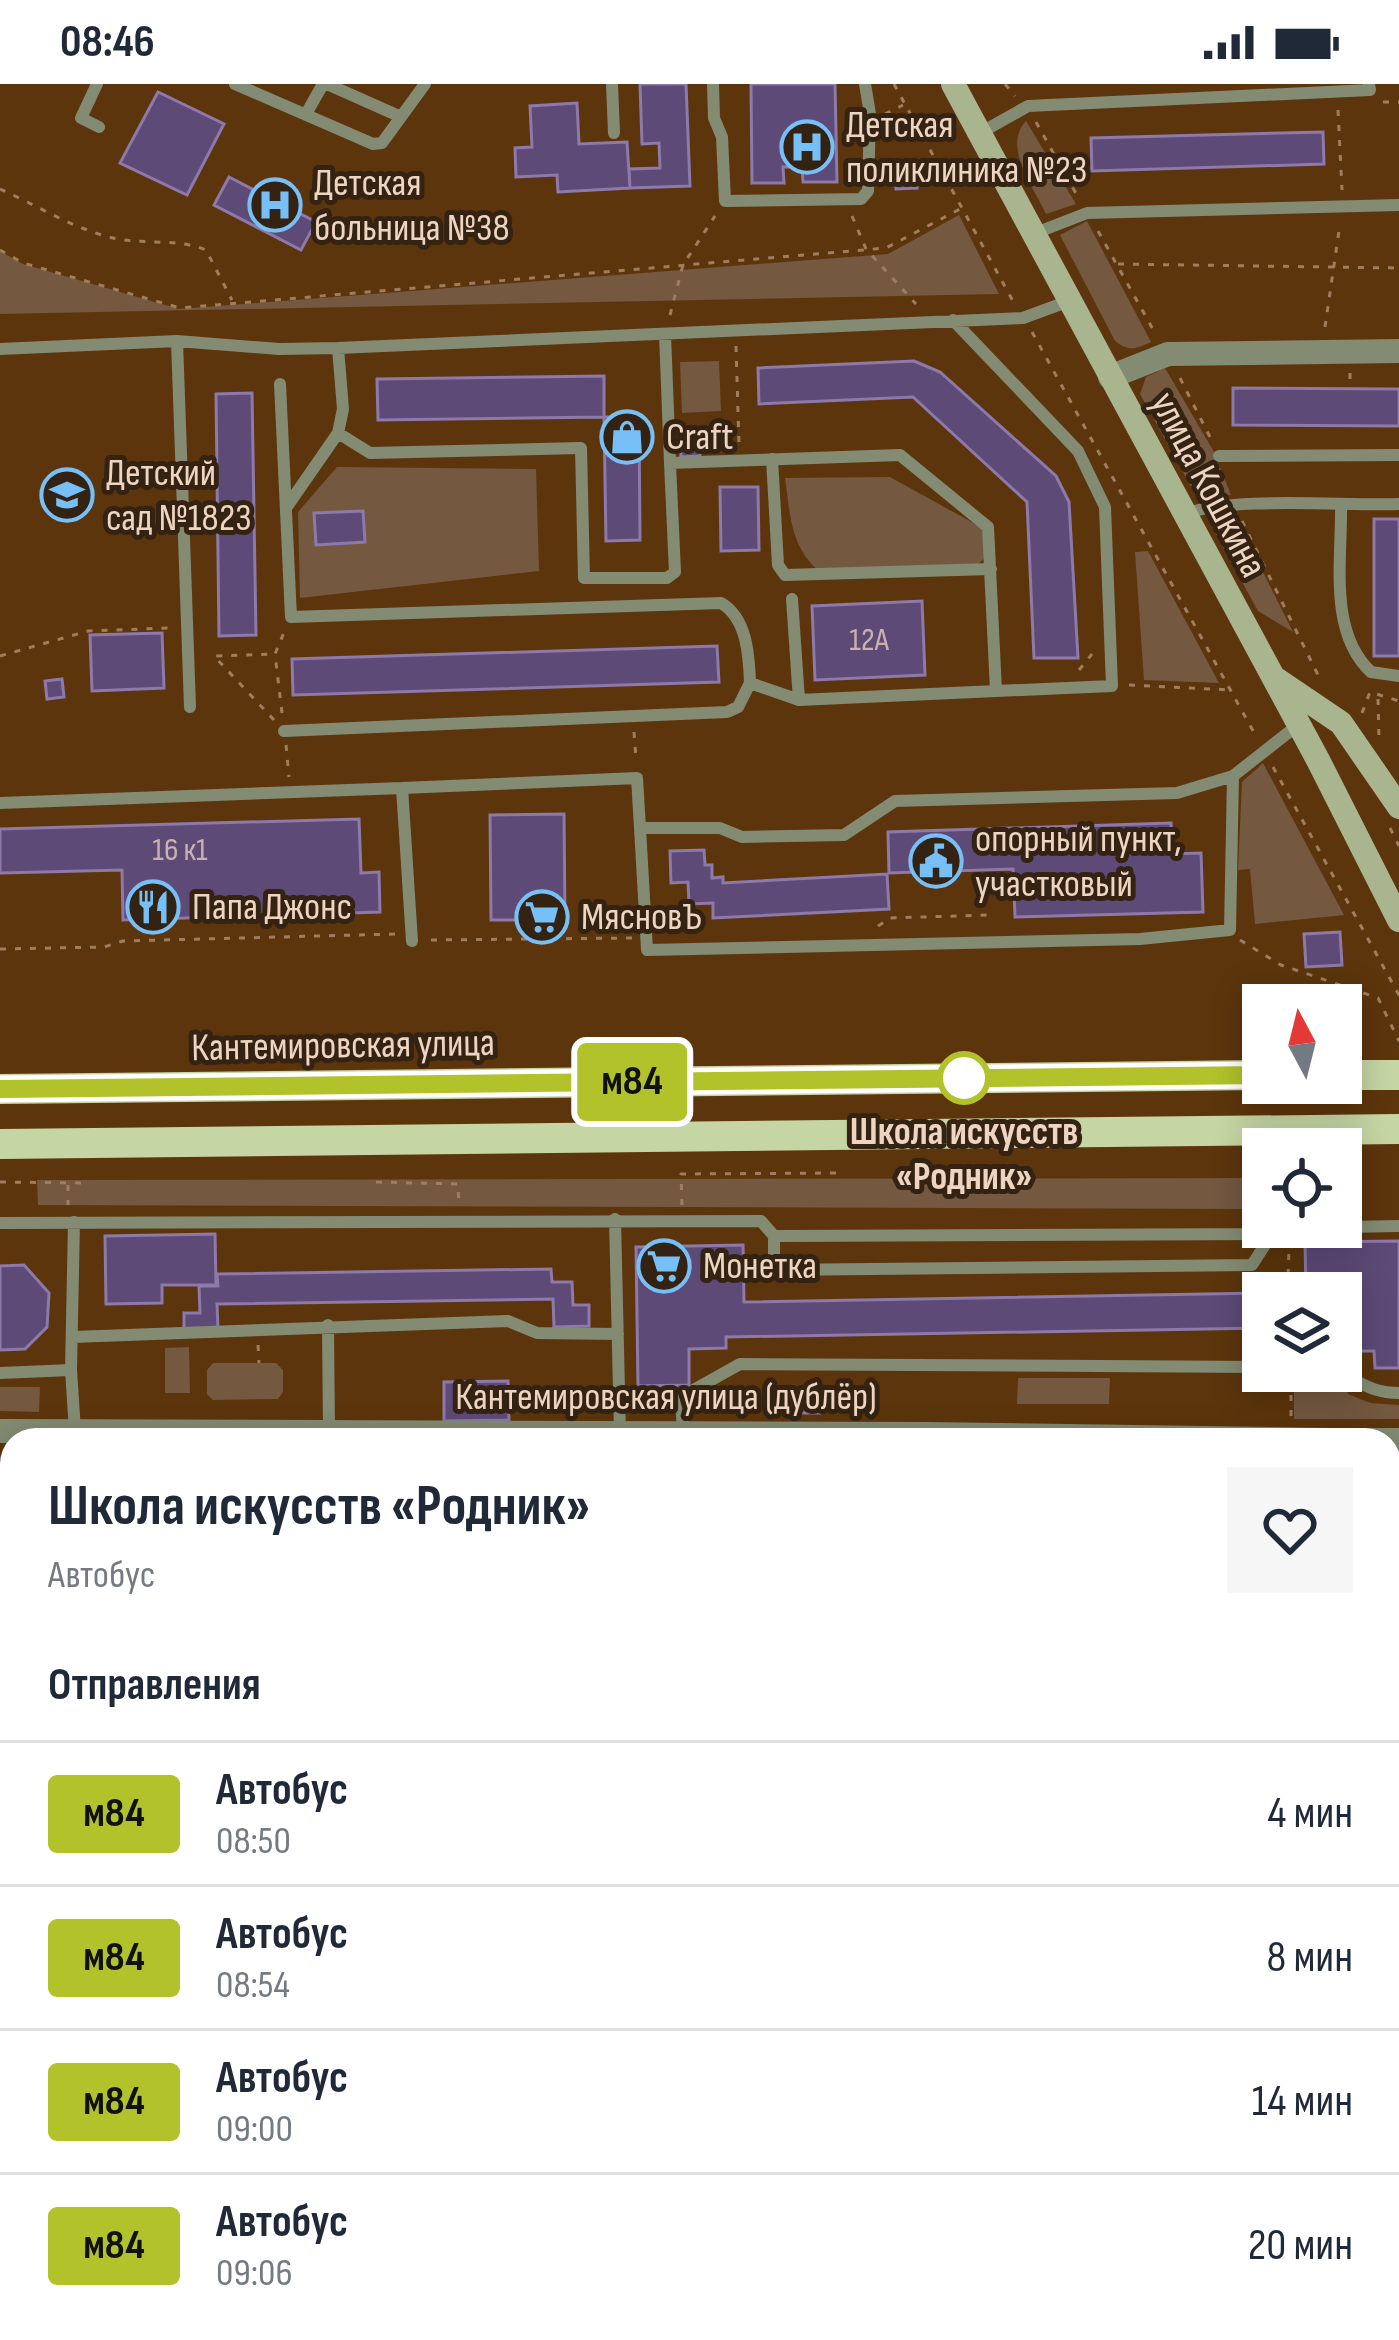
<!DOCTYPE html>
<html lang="ru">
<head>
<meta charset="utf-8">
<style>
  :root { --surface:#fff; --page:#f6f6f7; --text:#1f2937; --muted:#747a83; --line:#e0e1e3 }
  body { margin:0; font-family:"Sofia Sans Condensed",sans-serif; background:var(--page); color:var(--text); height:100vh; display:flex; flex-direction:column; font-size:45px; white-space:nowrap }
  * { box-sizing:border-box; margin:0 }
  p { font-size:39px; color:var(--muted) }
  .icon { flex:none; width:66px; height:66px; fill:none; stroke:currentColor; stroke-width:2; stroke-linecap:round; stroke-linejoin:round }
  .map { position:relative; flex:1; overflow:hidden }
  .sheet { position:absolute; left:0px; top:1344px; width:1401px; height:912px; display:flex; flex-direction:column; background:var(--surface); border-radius:36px 36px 0 0; box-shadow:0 6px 30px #0003 }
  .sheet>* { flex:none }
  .badge { padding:0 24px; border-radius:9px; font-size:42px; line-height:78px }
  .needle { width:78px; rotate:353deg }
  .controls { position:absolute; left:1242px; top:900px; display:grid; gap:24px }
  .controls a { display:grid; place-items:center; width:120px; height:120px; border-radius:0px; background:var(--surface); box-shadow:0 6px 30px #0003; font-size:60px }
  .map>.badge { position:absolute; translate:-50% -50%; box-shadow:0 0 0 6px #fff }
  h2 { padding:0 48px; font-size:45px; line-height:108px }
  .round { display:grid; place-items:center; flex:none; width:126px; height:126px; border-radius:0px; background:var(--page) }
  .headline { display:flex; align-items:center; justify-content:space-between; height:204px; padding:0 48px }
  h1 { font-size:57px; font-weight:700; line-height:90px }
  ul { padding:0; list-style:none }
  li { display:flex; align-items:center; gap:36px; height:144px; padding:0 48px; border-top:3px solid var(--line) }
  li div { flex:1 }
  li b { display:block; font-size:45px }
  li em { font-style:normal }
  li .badge { min-width:132px; font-weight:700; text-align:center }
  .status { display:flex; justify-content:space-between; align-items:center; height:84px; padding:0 60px; background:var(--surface); direction:ltr }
  .status svg { height:33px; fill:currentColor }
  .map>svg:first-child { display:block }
</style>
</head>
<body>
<div class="status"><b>08:46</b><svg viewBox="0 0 49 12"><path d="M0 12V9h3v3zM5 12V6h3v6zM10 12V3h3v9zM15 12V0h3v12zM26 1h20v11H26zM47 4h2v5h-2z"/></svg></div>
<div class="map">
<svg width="1399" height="2256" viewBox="0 0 1399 2256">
  <rect width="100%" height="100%" fill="#5c350c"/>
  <path fill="#745840" d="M1026 37 1076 120 1046 130C1033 102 1002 62 1026 37Z
    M959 131 999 210 0 230V167L23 180 179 225 888 170Z
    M1087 137 1151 258C1136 265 1129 268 1115 257L1060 151Z
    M719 277 721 327 682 329 680 278Z
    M1165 284 1214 368 1231 411 1194 408 1140 310 1146 293Z
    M337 383 536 385 539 487 300 514 298 428Z
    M890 393 986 446 985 474 977 481 818 486C790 462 790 428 785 394Z
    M1221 427 1233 428 1293 548 1258 527 1212 443V436Z
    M1148 467 1219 599 1144 596 1135 468Z
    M1263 679 1344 831 1255 840 1250 785 1238 786 1242 698Z
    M1263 1094V1125L38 1121 37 1096Z
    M189 1263 190 1309H165V1264Z
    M213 1279H276L283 1286V1308L278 1315 213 1316 207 1310V1286Z
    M1318 1287 1344 1294 1348 1310 1370 1319 1399 1321V1335H1294V1303L1317 1301Z
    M1018 1294H1110L1109 1320H1017Z
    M0 1303H40L39 1328 0 1327Z
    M0 2009H12V2244H153V2256H0Z"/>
  <path fill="#5d4a77" stroke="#8d79aa" stroke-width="3" d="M640 0H686L690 102 630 104 629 85 660 84 659 59 642 60Z
    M751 0H835L837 98H803L802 83H783L784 99H752Z
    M158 8 224 40 187 111 120 79Z
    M577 19 579 60 627 58 630 104 558 108 557 91 516 93 515 64 532 63 530 22Z
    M1323 48 1324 80 1092 87 1091 54Z
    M916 84 917 104 896 105 895 85Z
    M229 93 316 138 301 166 214 121Z
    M914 277 940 288 1056 392 1069 418 1078 574H1034L1027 418 913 313 759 320 758 284Z
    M604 292V333L378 336 377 295Z
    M1233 304 1399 305V342L1233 341Z
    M252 309 256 551 219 552 216 310Z
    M604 333H639L640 456 606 457Z
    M680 351H698L700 372 681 373Z
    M720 403H758L759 466 721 467Z
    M363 427 365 458 316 461 314 429Z
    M1374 435H1399V572H1374Z
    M922 517 925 591 815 596 812 522Z
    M162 549 164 604 92 607 90 551Z
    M717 562 719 598 293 611 292 575Z
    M62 595 64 613 47 615 45 597Z
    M564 730 565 836H491L490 731Z
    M359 735 361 789 379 788 380 828 123 836 122 786 0 789V745Z
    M1171 739 1172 770 1201 769 1203 828 1015 833 1013 785 889 789 888 748Z
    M704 766 705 781H712V794L723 793V799L887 790 889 825 713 834V819L689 820 688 798 671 799 670 767Z
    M1340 848 1342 881 1306 883 1304 850Z
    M215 1150 216 1201H162V1219L106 1220 105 1152Z
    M1399 1157V1284H1375L1374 1267H1347L1346 1242H1341V1209H1268L1306 1208 1305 1158Z
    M743 1161 744 1218 1263 1209V1244L726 1253V1264L689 1265V1301L638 1302 636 1163Z
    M24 1181 49 1209 47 1243 25 1265 0 1266V1182Z
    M551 1185 552 1198H572L573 1221H589V1242L554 1243 553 1215 217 1220 218 1245H184V1229H200L199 1202H218L217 1190Z
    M508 1297 509 1336 444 1337V1298Z
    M774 1305 820 1306V1329H774Z
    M1389 1422H1399V1478L1389 1479Z
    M1389 1550H1399V1573H1389Z
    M175 2244H378V2249L176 2252Z
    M610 2244H655L649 2256H603Z
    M769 2244H809L803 2256H763Z
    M1318 2244H1354L1357 2256H1320Z"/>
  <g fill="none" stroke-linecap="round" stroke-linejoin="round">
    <path stroke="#9e7e5e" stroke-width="3" stroke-dasharray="6 9" stroke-linecap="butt" d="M894 0 1014 219
      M1005 0 1015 12
      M1383 18H1399
      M1338 26 1342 106
      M885 30 903 21
      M1036 38 1078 113
      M0 105C36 121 74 145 113 154 143 161 178 154 206 166L232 216
      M852 132 866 165 916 220
      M1098 147 1155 249
      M0 166 23 179 180 224 886 164 960 125
      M1118 180 1399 184
      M670 231 683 181 715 132
      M1325 243 1340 140
      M1032 248 1257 654
      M736 262 739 360
      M1350 289V305
      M1180 294 1211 355
      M1242 437 1320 595
      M0 572 88 547 169 544
      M1079 586 1092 570
      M1129 601 1232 606
      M1378 615 1379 655
      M282 629 275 570 285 546
      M1362 629 1370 608 1399 617
      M274 636 214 572 275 570
      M634 648 636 675
      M286 661 289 693
      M1273 683 1399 911
      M1390 744 1399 762
      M878 842 890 834 989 831
      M431 856 632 854
      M1240 856 1281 881 1378 914 1399 957
      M0 865 104 863 123 857 397 850
      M0 1098 89 1099
      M376 1098 458 1100 459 1123
      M68 1101V1121
      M682 1121 681 1090 840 1089
      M1261 1194H1288L1289 1165
      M258 1261 259 1279
      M635 1313H667
      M1291 1332V1287
      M0 1379 12 1378
      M1389 1757 1399 1743
      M1389 1942 1399 1932
      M0 1988 12 1987
      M374 2256 391 2244
      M429 2256V2244
      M1084 2256 1095 2244"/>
    <path stroke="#838b73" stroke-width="12" d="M97 0 81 34 99 43
      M235 0 373 60 382 59 425 0
      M327 0 399 32
      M612 0 614 49
      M713 0 714 34 722 53 725 117 861 115 868 107 870 30 865 0
      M306 30 323 0
      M980 49 1028 22 1370 6 1369 0
      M1033 150 1087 129 1399 121
      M665 250 670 379 900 371 988 443 996 607 1112 602 1105 423 1078 367 953 236
      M177 257 190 623
      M0 265 177 257 279 265 338 264 1023 234 1069 217
      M280 300 291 533 721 519C747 534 749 571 750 599L799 616 996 607
      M338 349 370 369 581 364 584 494H667L675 488 670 379
      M1219 372 1399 371
      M772 375 778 481 785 491 991 485
      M1341 422C1342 476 1328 548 1371 588L1399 592
      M286 424 338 349 343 325 338 264
      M1185 430C1232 412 1344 422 1399 420
      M792 515 799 616
      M284 647 727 628 738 623 750 599
      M1233 692 1230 846 1140 855 647 866 640 744H720L742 753 844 751 895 717 1177 709Z
      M1233 692 1298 641
      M402 704 637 694 640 744
      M0 719 402 704 412 857
      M615 1135 620 1349
      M74 1138 71 1286 75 1347
      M0 1139 761 1137 774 1152V1186L1252 1181 1272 1150 1295 1144 1399 1142
      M774 1152 1272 1150
      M328 1241 329 1348
      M73 1253 508 1237 537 1249 618 1250
      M1333 1287C1361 1296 1368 1309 1399 1309
      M0 1289 71 1286
      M683 1349 681 1313 740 1280 1263 1283
      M1399 1379V1400
      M1389 1542H1399
      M1389 1600H1399
      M0 1726H12
      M1222 2244 1225 2256
      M1376 2244 1378 2256
      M575 2256 581 2244
      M728 2256 734 2244"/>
    <path stroke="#838b73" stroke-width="24" d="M1110 293 1168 270 1399 267
      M0 1347 925 1350 1332 1356
      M1356 1356H1399"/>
    <path stroke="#a8b58e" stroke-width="24" d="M953 0 1318 676 1399 836
      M1276 595 1341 639 1399 723
      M1389 1832 1399 1820
      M1389 1902 1399 1891
      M978 2256 989 2244
      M1046 2256 1057 2244"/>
    <path stroke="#c5d5a3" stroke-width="30" d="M1341 991H1399
      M0 1005 1263 991
      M0 1060 1399 1045"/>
  </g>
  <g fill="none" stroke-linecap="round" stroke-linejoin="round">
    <g stroke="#fff" stroke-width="27">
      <path id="line" d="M0 1005 1263 991"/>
    </g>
    <use href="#line" stroke="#b2c22b" stroke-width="18"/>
  </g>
  <defs>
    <g id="hospital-ring" transform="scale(2.7)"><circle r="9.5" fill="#342212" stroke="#77c0f7" stroke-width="1.5"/><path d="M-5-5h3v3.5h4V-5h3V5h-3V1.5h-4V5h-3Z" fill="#77c0f7"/></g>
    <g id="shop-ring" transform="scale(2.7)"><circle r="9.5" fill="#342212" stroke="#77c0f7" stroke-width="1.5"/><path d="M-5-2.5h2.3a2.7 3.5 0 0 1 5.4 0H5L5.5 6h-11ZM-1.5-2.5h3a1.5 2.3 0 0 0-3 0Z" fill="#77c0f7"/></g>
    <g id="school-ring" transform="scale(2.7)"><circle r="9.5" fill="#342212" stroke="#77c0f7" stroke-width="1.5"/><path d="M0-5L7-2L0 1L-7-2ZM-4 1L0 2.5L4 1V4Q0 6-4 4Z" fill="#77c0f7"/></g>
    <g id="civic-ring" transform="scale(2.7)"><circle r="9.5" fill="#342212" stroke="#77c0f7" stroke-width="1.5"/><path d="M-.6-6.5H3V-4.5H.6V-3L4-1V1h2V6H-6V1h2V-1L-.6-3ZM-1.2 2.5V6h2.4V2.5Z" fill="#77c0f7"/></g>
    <g id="restaurant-ring" transform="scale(2.7)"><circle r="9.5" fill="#342212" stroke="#77c0f7" stroke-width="1.5"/><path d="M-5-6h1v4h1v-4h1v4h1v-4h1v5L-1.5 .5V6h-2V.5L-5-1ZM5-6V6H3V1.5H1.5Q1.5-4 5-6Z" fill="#77c0f7"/></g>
    <g id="supermarket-ring" transform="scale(2.7)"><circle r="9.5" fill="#342212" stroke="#77c0f7" stroke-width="1.5"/><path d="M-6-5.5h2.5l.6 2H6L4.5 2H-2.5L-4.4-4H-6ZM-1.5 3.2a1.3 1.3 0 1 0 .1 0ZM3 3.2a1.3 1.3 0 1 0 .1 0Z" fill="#77c0f7"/></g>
  </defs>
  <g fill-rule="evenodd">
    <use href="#hospital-ring" x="807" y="63"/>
    <use href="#hospital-ring" x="275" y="121"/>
    <use href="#shop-ring" x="627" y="353"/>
    <use href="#school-ring" x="67" y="411"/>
    <use href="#civic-ring" x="936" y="777"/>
    <use href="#restaurant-ring" x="153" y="823"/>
    <use href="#supermarket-ring" x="542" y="833"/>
    <use href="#supermarket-ring" x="664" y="1182"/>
  </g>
  <circle fill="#fff" stroke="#b2c22b" stroke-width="6" cx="964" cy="994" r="24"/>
  <g text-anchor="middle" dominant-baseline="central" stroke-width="10" stroke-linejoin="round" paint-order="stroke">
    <g font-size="33" fill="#c9b2ae">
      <text x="869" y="556">12А</text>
      <text x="180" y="766">16 к1</text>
    </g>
    <g font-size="39" fill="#edd5c1" stroke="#342212" text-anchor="start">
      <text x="846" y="41">Детская<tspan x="846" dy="45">поликлиника №23</tspan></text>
      <text x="314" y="99">Детская<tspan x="314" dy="45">больница №38</tspan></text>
      <text x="666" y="353">Craft</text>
      <text x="106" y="389">Детский<tspan x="106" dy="45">сад №1823</tspan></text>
      <text x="975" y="755">опорный пункт,<tspan x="975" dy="45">участковый</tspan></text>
      <text x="192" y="823">Папа Джонс</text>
      <text x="581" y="833">МясновЪ</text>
      <text x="703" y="1182">Монетка</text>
    </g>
    <g font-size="39" fill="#edd5c1" stroke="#342212">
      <text transform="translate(1208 401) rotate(62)">улица Кошкина</text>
      <text transform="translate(343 962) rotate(-1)">Кантемировская улица</text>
      <text x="666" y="1313">Кантемировская улица (дублёр)</text>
    </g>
    <g font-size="39" font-weight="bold" fill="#edd5c1" stroke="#342212">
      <text x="964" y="1048">Школа искусств<tspan x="964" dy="45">«Родник»</tspan></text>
    </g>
  </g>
</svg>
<div class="controls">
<a><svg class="needle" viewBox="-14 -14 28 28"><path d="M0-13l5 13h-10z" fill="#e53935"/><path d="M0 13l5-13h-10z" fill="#747a83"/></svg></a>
<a><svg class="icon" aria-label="locate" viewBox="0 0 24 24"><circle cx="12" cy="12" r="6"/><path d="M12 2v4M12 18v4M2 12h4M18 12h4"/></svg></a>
<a><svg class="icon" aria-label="layers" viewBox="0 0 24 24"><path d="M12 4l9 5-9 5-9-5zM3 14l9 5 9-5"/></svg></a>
</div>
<b class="badge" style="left:632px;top:998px;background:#b2c22b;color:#111">м84</b>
<section class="sheet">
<div class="headline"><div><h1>Школа искусств «Родник»</h1><p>Автобус</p></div><a class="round"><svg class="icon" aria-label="heart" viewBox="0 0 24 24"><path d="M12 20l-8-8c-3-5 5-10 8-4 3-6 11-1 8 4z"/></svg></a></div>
<h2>Отправления</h2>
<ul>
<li><span class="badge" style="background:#b2c22b;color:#111">м84</span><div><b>Автобус</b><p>08:50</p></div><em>4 мин</em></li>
<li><span class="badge" style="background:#b2c22b;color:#111">м84</span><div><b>Автобус</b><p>08:54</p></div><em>8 мин</em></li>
<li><span class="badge" style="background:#b2c22b;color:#111">м84</span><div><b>Автобус</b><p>09:00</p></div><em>14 мин</em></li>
<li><span class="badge" style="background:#b2c22b;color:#111">м84</span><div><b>Автобус</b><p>09:06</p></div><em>20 мин</em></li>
</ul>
</section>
</div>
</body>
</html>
